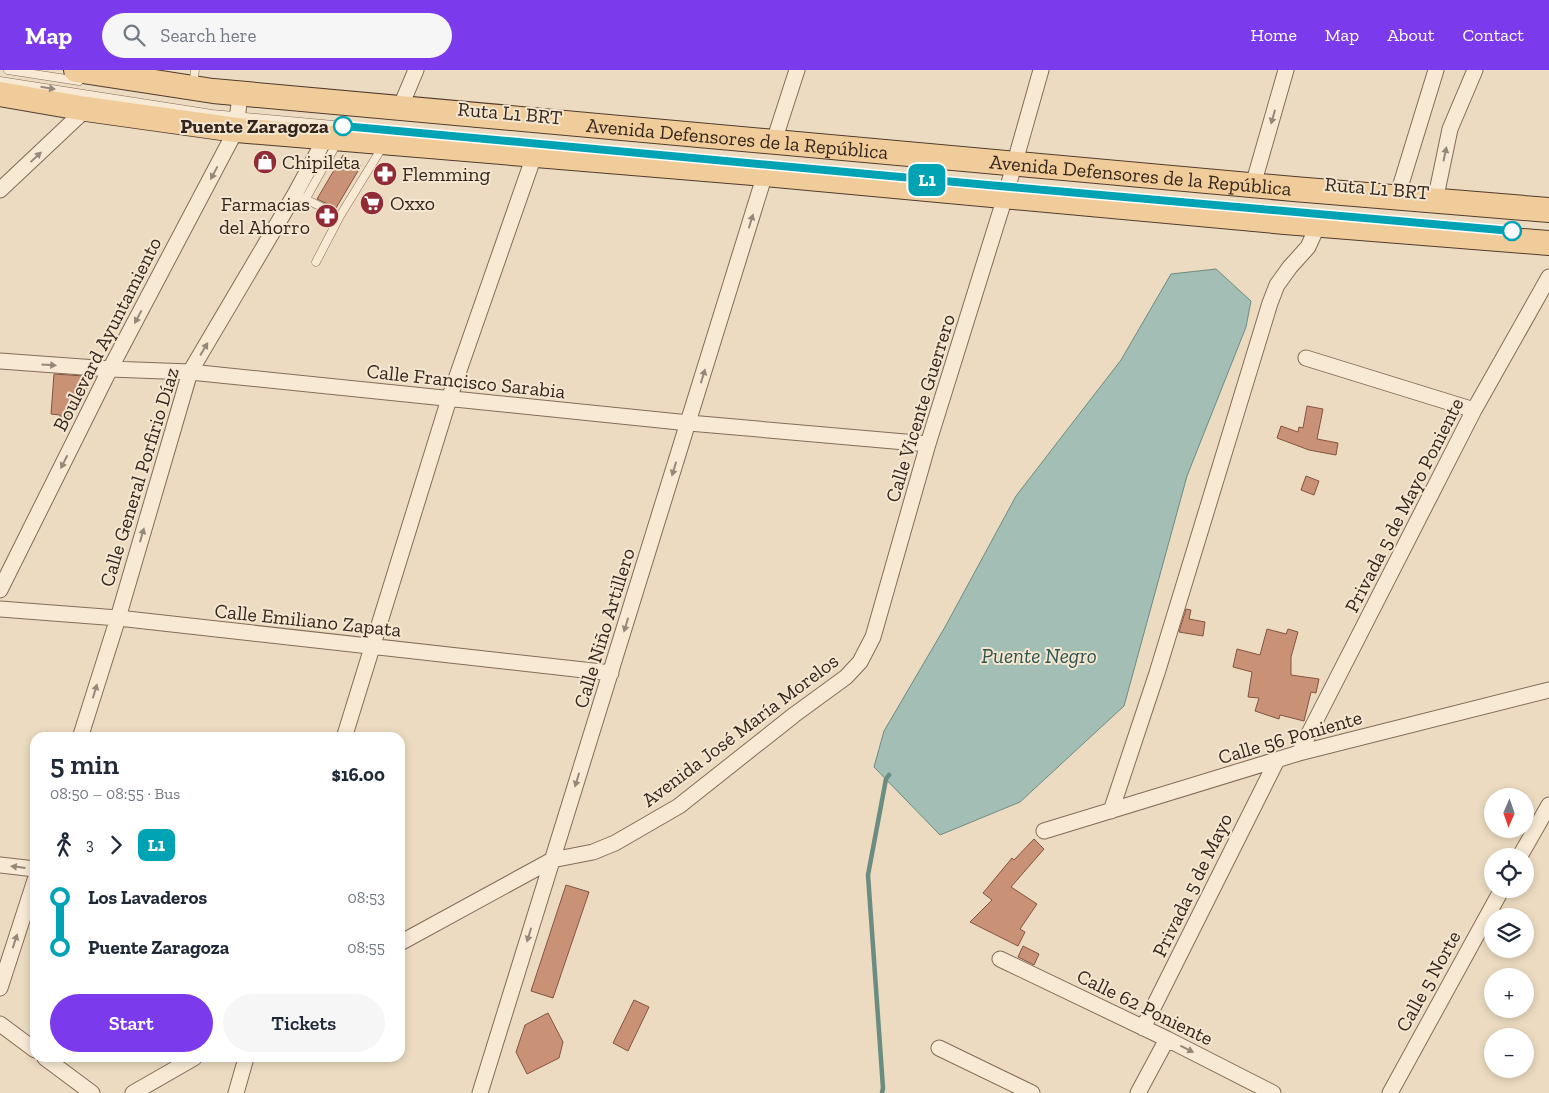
<!DOCTYPE html>
<html lang="en">
<head>
<meta charset="utf-8">
<style>
  :root { --surface:#fff; --page:#f6f6f7; --text:#1f2937; --muted:#747a83; --accent:#7c3aed }
  body { margin:0; font-family:"Zilla Slab",serif; background:var(--page); color:var(--text); height:100vh; display:flex; flex-direction:column; font-size:19px; white-space:nowrap }
  * { box-sizing:border-box; margin:0 }
  p { font-size:16px; color:var(--muted) }
  .icon { flex:none; width:28px; height:28px; fill:none; stroke:currentColor; stroke-width:2; stroke-linecap:round; stroke-linejoin:round }
  .map { position:relative; flex:1; overflow:hidden }
  .details { position:absolute; left:30px; top:662px; width:375px; height:330px; display:flex; flex-direction:column; background:var(--surface); border-radius:15px; box-shadow:0 2px 8px #0003 }
  .details>* { flex:none }
  .badge { padding:0 10px; border-radius:8px; font-size:18px; line-height:32px }
  .needle { width:32px; rotate:182deg }
  .fabs { position:absolute; left:1484px; top:718px; display:grid; gap:10px }
  .fabs a { display:grid; place-items:center; width:50px; height:50px; border-radius:50%; background:var(--surface); box-shadow:0 2px 8px #0003; font-size:25px }
  .map>.badge { position:absolute; translate:-50% -50%; box-shadow:0 0 0 2px #fff }
  .legs { display:flex; align-items:center; gap:8px; height:55px; padding:0 20px; font-size:16px }
  .legs p { margin-inline-start:auto }
  .overview { display:flex; align-items:center; justify-content:space-between; height:85px; padding:0 20px }
  h1 { font-size:28px; font-weight:600; line-height:38px }
  .cta { display:flex; gap:10px; margin-top:auto; padding:10px 20px }
  .cta a { flex:1; height:58px; border-radius:30px; background:var(--accent); color:#fff; font-size:20px; font-weight:600; line-height:58px; text-align:center }
  .cta a+a { background:var(--page); color:var(--text) }
  ul { padding:0 20px; list-style:none }
  li { display:flex; align-items:center; gap:18px; height:50px; font-size:19px }
  li i { display:grid; place-items:center; width:8px; height:100%; margin:0 6px; background:currentColor }
  li i::after { content:''; width:12px; height:12px; margin:-6px; border:4px solid; border-radius:50%; background:var(--surface) }
  li p { margin-inline-start:auto }
  li:first-child i { background:linear-gradient(#0000 50%,currentColor 0) }
  li:last-child i { background:linear-gradient(currentColor 50%,#0000 0) }
  header { display:flex; align-items:center; gap:30px; box-sizing:border-box; height:70px; padding:0 25px; background:var(--accent); color:#fff }
  header strong { font-size:24px }
  nav { display:flex; gap:28px; margin-inline-start:auto; font-size:18px }
  .search { width:350px; height:45px; background:var(--page); display:flex; align-items:center; gap:12px; box-sizing:border-box; padding:0 18px; border-radius:28px; color:var(--muted); font-size:19px }
  .map>svg:first-child { display:block }
</style>
</head>
<body>
<header>
<strong>Map</strong>
<div class="search"><svg class="icon" aria-label="search" viewBox="0 0 24 24"><circle cx="10" cy="10" r="6"/><path d="M15 15l6 6"/></svg>Search here</div>
<nav><a>Home</a><a>Map</a><a>About</a><a>Contact</a></nav>
</header>
<div class="map">
<svg width="1549" height="1023" viewBox="0 0 1549 1023">
  <rect width="100%" height="100%" fill="#ecdbc0"/>
  <path fill="#a3beb4" stroke="#6b8c81" d="M1216 199 1251 231 1246 257 1187 406 1124 636 1020 732 940 765 874 697 884 661 945 557 1016 426 1121 290 1171 204Z"/>
  <g fill="none" stroke-linecap="round" stroke-linejoin="round">
    <path stroke="#6b8c81" stroke-width="4.5" d="M882 1023 883 1018 868 805 886 709 889 705"/>
  </g>
  <path fill="#c99277" stroke="#835440" d="M343 85 361 96 336 138 317 129Z
    M54 304 84 306 87 317 83 324 74 323 72 348 60 347V345L51 344Z
    M1307 336 1323 339 1317 369 1338 373 1336 385 1309 380 1277 368 1281 356 1298 362 1299 357 1303 358Z
    M1306 406 1319 411 1314 425 1301 420Z
    M1186 539 1191 540 1189 549 1205 552 1203 566 1179 562Z
    M1267 559 1286 564 1288 559 1298 562 1291 587V605L1319 609 1316 623 1311 622 1304 651 1280 645 1279 649 1255 641 1259 628 1248 627 1252 602 1233 597 1237 579 1260 585Z
    M1034 769 1044 779 1011 817 1037 834 1020 859 1025 862 1018 876 970 852 992 830 983 823 1012 788 1014 790Z
    M566 815 589 822 553 928 531 921Z
    M1023 876 1039 884 1034 895 1018 887Z
    M634 930 649 937 628 981 613 973Z
    M548 943 563 972 559 988 527 1004 516 982 525 955Z"/>
  <g fill="none" stroke-linecap="round" stroke-linejoin="round">
    <g stroke="#846c59" stroke-width="9">
      <path id="service" d="M8 0 79 11
        M0 11 212 44 444 65
        M193 16 195 0
        M295 124 340 146 383 76
        M305 130 337 73
        M316 192 340 146"/>
    </g>
    <g stroke="#846c59" stroke-width="17">
      <path id="minor" d="M400 38 416 0
        M774 71 797 0
        M1253 115 1286 0
        M0 120 86 39
        M1397 127 1436 0
        M1435 131 1450 59 1475 0
        M1306 288 1474 340
        M0 291 110 299 190 302 689 353 928 374
        M0 520 110 299 236 60 240 24
        M0 539 118 548 611 603
        M80 668 118 548 190 302 295 124 326 67
        M344 668 449 329 534 86
        M1299 683 1474 340 1549 207
        M1111 741 1157 603 1270 233 1277 215 1290 197 1308 177 1318 155
        M1044 761 1299 683 1549 620
        M1520 786 1549 735
        M0 795 35 799
        M400 873 552 790 593 782 615 773 679 736 794 645 846 607 860 592 873 567 928 374 1005 127 1041 0
        M1000 889 1167 969 1273 1023
        M0 918 35 810
        M0 954 35 980
        M1143 958 1277 690
        M939 978 1032 1023
        M45 988 92 1023
        M133 1023 194 988
        M236 1023 246 988
        M480 1023 765 104
        M1138 1023 1167 969
        M1390 1023 1502 819"/>
    </g>
    <g stroke="#523b2d" stroke-width="26">
      <g id="primary">
        <path id="s1" d="M76 0 213 21 1294 119 1549 140"/>
        <path d="M0 24 86 39 236 60 765 104 1285 152 1549 173"/>
      </g>
    </g>
    <use href="#service" stroke="#f7e9d3" stroke-width="8"/>
    <use href="#minor" stroke="#f7e9d3" stroke-width="15"/>
    <use href="#primary" stroke="#efcc99" stroke-width="24"/>
  </g>
  <defs><path id="oneway-solid" d="M-6-.8H1V-3.2L6.5 0L1 3.2V.8H-6Z" transform="scale(1.25)"/></defs>
  <g fill="#968878">
    <use href="#oneway-solid" transform="translate(48 18) rotate(9)"/>
    <use href="#oneway-solid" transform="translate(1273 47) rotate(106)"/>
    <use href="#oneway-solid" transform="translate(1445 84) rotate(-78)"/>
    <use href="#oneway-solid" transform="translate(36 87) rotate(-43)"/>
    <use href="#oneway-solid" transform="translate(214 103) rotate(118)"/>
    <use href="#oneway-solid" transform="translate(751 151) rotate(-73)"/>
    <use href="#oneway-solid" transform="translate(138 247) rotate(118)"/>
    <use href="#oneway-solid" transform="translate(204 279) rotate(-59)"/>
    <use href="#oneway-solid" transform="translate(49 295) rotate(4)"/>
    <use href="#oneway-solid" transform="translate(703 306) rotate(-73)"/>
    <use href="#oneway-solid" transform="translate(64 392) rotate(117)"/>
    <use href="#oneway-solid" transform="translate(674 399) rotate(107)"/>
    <use href="#oneway-solid" transform="translate(142 465) rotate(-74)"/>
    <use href="#oneway-solid" transform="translate(626 555) rotate(107)"/>
    <use href="#oneway-solid" transform="translate(95 621) rotate(-73)"/>
    <use href="#oneway-solid" transform="translate(577 710) rotate(107)"/>
    <use href="#oneway-solid" transform="translate(18 797) rotate(-173)"/>
    <use href="#oneway-solid" transform="translate(529 865) rotate(107)"/>
    <use href="#oneway-solid" transform="translate(15 871) rotate(-72)"/>
    <use href="#oneway-solid" transform="translate(1187 979) rotate(27)"/>
  </g>
  <g fill="none" stroke-linecap="round" stroke-linejoin="round">
    <g stroke="#fff" stroke-width="11">
      <path id="line-1" d="M343 56 988 115 1512 161"/>
    </g>
    <use href="#line-1" stroke="#00a3b4" stroke-width="8"/>
  </g>
  <defs>
    <g id="shop-disc" transform="scale(1.25)"><circle r="9.5" fill="#912b35" stroke="#f4e6d0"/><path d="M-5-2.5h2.3a2.7 3.5 0 0 1 5.4 0H5L5.5 6h-11ZM-1.5-2.5h3a1.5 2.3 0 0 0-3 0Z" fill="#fff"/></g>
    <g id="pharmacy-disc" transform="scale(1.25)"><circle r="9.5" fill="#912b35" stroke="#f4e6d0"/><path d="M-2-6h4v4h4v4h-4v4h-4v-4h-4v-4h4Z" fill="#fff"/></g>
    <g id="supermarket-disc" transform="scale(1.25)"><circle r="9.5" fill="#912b35" stroke="#f4e6d0"/><path d="M-6-5.5h2.5l.6 2H6L4.5 2H-2.5L-4.4-4H-6ZM-1.5 3.2a1.3 1.3 0 1 0 .1 0ZM3 3.2a1.3 1.3 0 1 0 .1 0Z" fill="#fff"/></g>
  </defs>
  <g fill-rule="evenodd">
    <use href="#shop-disc" x="265" y="92"/>
    <use href="#pharmacy-disc" x="385" y="104"/>
    <use href="#supermarket-disc" x="372" y="133"/>
    <use href="#pharmacy-disc" x="327" y="146"/>
  </g>
  <g fill="#fff" stroke="#00a3b4" stroke-width="2.5">
    <circle cx="343" cy="56" r="9"/>
    <circle cx="1512" cy="161" r="9"/>
  </g>
  <g text-anchor="middle" dominant-baseline="central" stroke-width="4" stroke-linejoin="round" paint-order="stroke">
    <g font-size="20" fill="#35261d" stroke="#f4e6d0">
      <text transform="translate(510 43) rotate(5)">Ruta L1 BRT</text>
      <text stroke="none"><textPath href="#s1" startOffset="665">Avenida Defensores de la República</textPath></text>
      <text stroke="none"><textPath href="#s1" startOffset="1070">Avenida Defensores de la República</textPath></text>
      <text transform="translate(1377 118) rotate(5)">Ruta L1 BRT</text>
      <text transform="translate(107 264) rotate(-63)">Boulevard Ayuntamiento</text>
      <text transform="translate(466 311) rotate(6)">Calle Francisco Sarabia</text>
      <text transform="translate(920 338) rotate(-73)">Calle Vicente Guerrero</text>
      <text transform="translate(139 407) rotate(-73)">Calle General Porfirio Díaz</text>
      <text transform="translate(1404 435) rotate(-63)">Privada 5 de Mayo Poniente</text>
      <text transform="translate(308 550) rotate(6)">Calle Emiliano Zapata</text>
      <text transform="translate(604 558) rotate(-73)">Calle Niño Artillero</text>
      <text transform="translate(740 660) rotate(-37)">Avenida José María Morelos</text>
      <text transform="translate(1290 667) rotate(-16)">Calle 56 Poniente</text>
      <text transform="translate(1192 815) rotate(-64)">Privada 5 de Mayo</text>
      <text transform="translate(1428 911) rotate(-61)">Calle 5 Norte</text>
      <text transform="translate(1145 937) rotate(26)">Calle 62 Poniente</text>
    </g>
    <g font-size="20" font-weight="bold" fill="#35261d" stroke="#f4e6d0" text-anchor="end">
      <text x="329" y="56">Puente Zaragoza</text>
    </g>
    <g font-size="20" fill="#35261d" stroke="#f4e6d0" text-anchor="start">
      <text x="282" y="92">Chipileta</text>
      <text x="402" y="104">Flemming</text>
      <text x="390" y="133">Oxxo</text>
      <text x="310" y="134" text-anchor="end">Farmacias<tspan x="310" dy="23">del Ahorro</tspan></text>
    </g>
    <g font-size="21" font-style="italic" fill="#2d544e" stroke="#f4e6d0">
      <text x="1039" y="585">Puente Negro</text>
    </g>
  </g>
</svg>
<div class="fabs">
<a><svg class="needle" viewBox="-14 -14 28 28"><path d="M0-13l5 13h-10z" fill="#e53935"/><path d="M0 13l5-13h-10z" fill="#747a83"/></svg></a>
<a><svg class="icon" aria-label="locate" viewBox="0 0 24 24"><circle cx="12" cy="12" r="6"/><path d="M12 2v4M12 18v4M2 12h4M18 12h4"/></svg></a>
<a><svg class="icon" aria-label="layers" viewBox="0 0 24 24"><path d="M12 4l9 5-9 5-9-5zM3 14l9 5 9-5"/></svg></a>
<a>+</a>
<a>−</a>
</div>
<b class="badge" style="left:927px;top:110px;background:#00a3b4;color:#fff">L1</b>
<section class="details">
<div class="overview"><div><h1>5 min</h1><p>08:50 – 08:55 · Bus</p></div><b>$16.00</b></div>
<div class="legs"><svg class="icon" aria-label="walk" viewBox="0 0 24 24"><circle cx="13" cy="4" r="2"/><path d="M13 8l-2 6 4 7M11 14l-3 7M7 12l3-4h3l4 4"/></svg>3<svg class="icon" aria-label="forward" viewBox="0 0 24 24"><path d="M9 5l7 7-7 7"/></svg><b class="badge" style="background:#00a3b4;color:#fff">L1</b></div>
<ul>
<li><i style="color:#00a3b4"></i><b>Los Lavaderos</b><p>08:53</p></li>
<li><i style="color:#00a3b4"></i><b>Puente Zaragoza</b><p>08:55</p></li>
</ul>
<div class="cta"><a>Start</a><a>Tickets</a></div>
</section>
</div>
</body>
</html>
